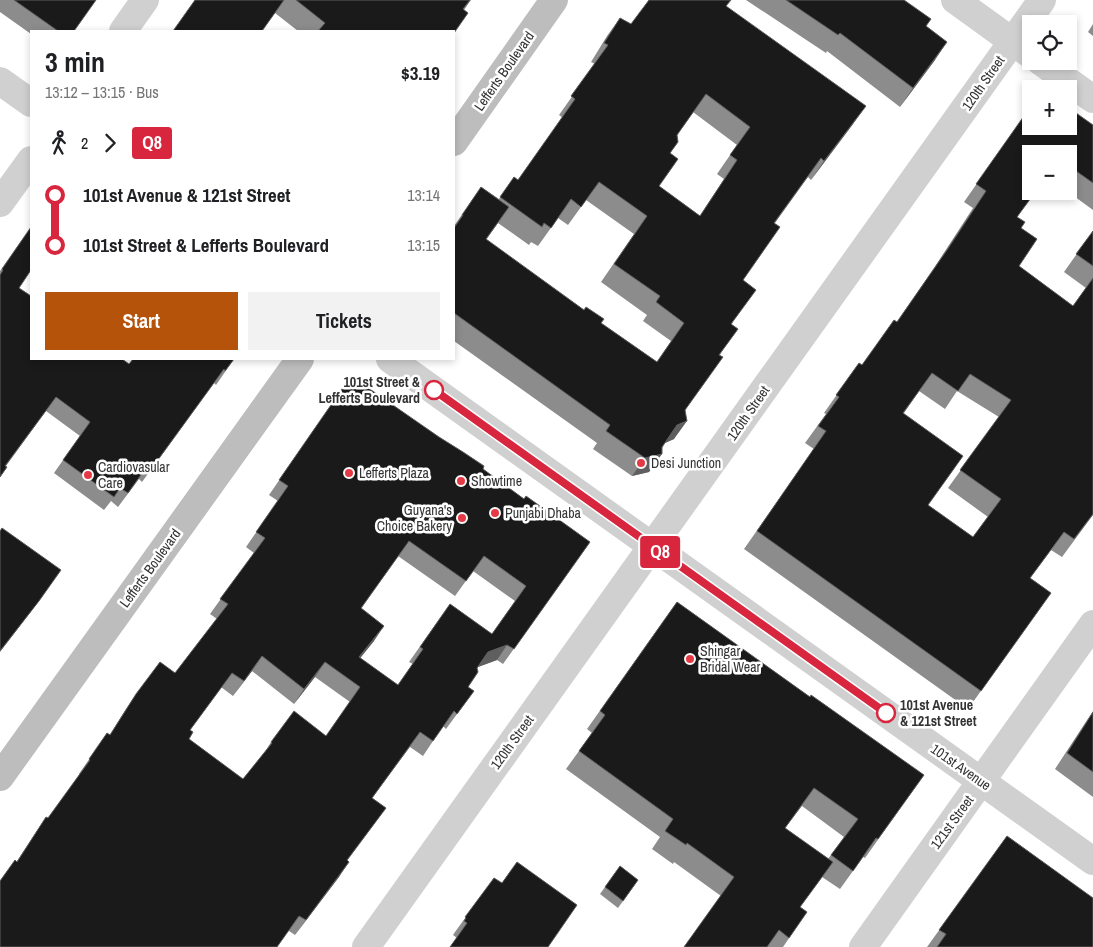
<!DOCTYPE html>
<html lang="en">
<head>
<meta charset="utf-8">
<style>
  :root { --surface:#fff; --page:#f2f2f2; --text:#202124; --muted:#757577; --accent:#b45309 }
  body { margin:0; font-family:"Archivo Narrow",sans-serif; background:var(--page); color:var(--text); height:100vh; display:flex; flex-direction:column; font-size:19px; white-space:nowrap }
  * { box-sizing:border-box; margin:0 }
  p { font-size:16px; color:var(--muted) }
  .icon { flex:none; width:28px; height:28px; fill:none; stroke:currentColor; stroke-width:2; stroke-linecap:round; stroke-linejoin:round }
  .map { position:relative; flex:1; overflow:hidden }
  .drawer { position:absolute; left:30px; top:30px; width:425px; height:330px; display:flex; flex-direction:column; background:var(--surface); border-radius:0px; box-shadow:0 2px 8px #0003 }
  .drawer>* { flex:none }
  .badge { padding:0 10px; border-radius:4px; font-size:18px; line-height:32px }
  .fabs { position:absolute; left:1022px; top:15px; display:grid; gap:10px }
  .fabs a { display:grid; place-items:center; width:55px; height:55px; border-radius:0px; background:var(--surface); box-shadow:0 2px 8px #0003; font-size:25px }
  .map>.badge { position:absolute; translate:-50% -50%; box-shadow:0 0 0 2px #fff }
  .legs { display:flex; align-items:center; gap:8px; height:55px; padding:0 15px; font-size:16px }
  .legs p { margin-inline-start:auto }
  .summary { display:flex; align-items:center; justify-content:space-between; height:85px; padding:0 15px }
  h1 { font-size:28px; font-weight:700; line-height:38px }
  .cta { display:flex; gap:10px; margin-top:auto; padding:10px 15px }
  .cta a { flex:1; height:58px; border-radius:0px; background:var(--accent); color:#fff; font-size:20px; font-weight:700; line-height:58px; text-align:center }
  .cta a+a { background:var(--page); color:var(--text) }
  ul { padding:0 15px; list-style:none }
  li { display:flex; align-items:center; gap:18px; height:50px; font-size:19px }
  li i { display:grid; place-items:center; width:8px; height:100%; margin:0 6px; background:currentColor }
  li i::after { content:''; width:12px; height:12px; margin:-6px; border:4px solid; border-radius:50%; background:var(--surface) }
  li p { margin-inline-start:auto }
  li:first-child i { background:linear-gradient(#0000 50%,currentColor 0) }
  li:last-child i { background:linear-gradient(currentColor 50%,#0000 0) }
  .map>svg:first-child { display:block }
</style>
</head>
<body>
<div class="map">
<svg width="1093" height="947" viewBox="0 0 1093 947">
  <rect width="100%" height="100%" fill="#fff"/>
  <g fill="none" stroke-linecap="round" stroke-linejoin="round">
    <path stroke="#d0d0d0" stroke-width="28" d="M955 0 1031 55
      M123 31 145 0
      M1040 61 1093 99
      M0 81 31 103
      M0 203 31 160
      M390 359 1093 861
      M366 947 1042 0
      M863 947 1093 624"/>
    <path stroke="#bdbdbd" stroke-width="28" d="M454 142 554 0
      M0 777 300 359"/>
  </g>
  <path fill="#8c8c8c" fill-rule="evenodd" d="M0 0H96L74 31H31V34L0 12Z
    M195 0H471L464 10 454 31H298L275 13Z
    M746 0H904L926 26 935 60 900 107 827 51 826 53Z
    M726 6 853 124 811 180 808 177 775 223 743 280 732 324 720 355 685 410 674 439 665 443 662 448 649 472 632 476 593 449 597 443 454 341V226L481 187 499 199 514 177 518 180 563 118 559 115 595 64 591 62 607 36 620 18 631 24ZM693 112 737 145 717 174 724 179 700 216 659 186 677 135ZM586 200 634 234 601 282 647 315 643 321 671 341 657 362 601 323 486 240 498 223 529 245 531 242 538 246 558 218 568 225Z
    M1093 24V36L1088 32Z
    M1031 106 1093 125V210L1067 191H1069V154H1031L1017 217 1021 228 1019 266 1073 306 1086 288 1064 272 1093 231V515L1062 557 1051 550 1030 578 1051 593 968 709 744 549 814 449 805 443 826 414 824 413 859 363 862 365 897 322 934 268 973 208 964 202ZM919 391 945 409 957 391 999 417 948 488 988 517 973 537 928 506 904 413Z
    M31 227 19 288 129 364 234 359 216 385 214 383 142 482 139 479 118 507 111 501 104 510 54 473 80 436 46 411 6 466 0 477V271Z
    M351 376 524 499 590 542 503 664 497 660 478 667 468 687 474 691 446 729 443 726 423 756 410 747 372 798 386 808 347 861 339 877 295 935 289 931 17 861 46 817 48 818 80 774H79L107 733 110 735 126 709 160 662 175 673 217 619 210 614 254 553 246 547 278 501 269 495ZM398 556 455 596 473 571 515 601 492 634 450 604 409 662 413 664 398 685 360 658 374 641 361 609ZM252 671 294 704 315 677 350 702 326 736 271 742 263 755 243 779 189 739 190 730 221 687 233 696Z
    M677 602 810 697 924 775 865 858 863 857 840 889 822 877 800 907 807 912 783 947H684L721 896 674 862 673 864 652 849 660 837 566 769 592 733 587 729ZM802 806 844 837 828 859 785 828Z
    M1093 711V797L1055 769Z
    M1007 836 1093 947H927Z
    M620 866 638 880 618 908 600 894Z
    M494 878 502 883 577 905 457 938 453 935 455 932Z"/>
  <path fill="#5f5f5f" d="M947 42 935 60 900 107 913 88Z
    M866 106 853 124 811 180 824 161Z
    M687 421 674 439 665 443 656 455 662 454 649 472 632 476 645 458 677 425Z
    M51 584 29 614 0 652V651Z
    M384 626 374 641 349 672 359 657Z
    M507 645 497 660 478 667 488 652Z
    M262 656 252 671 233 696 244 681Z
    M325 662 315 677 294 704 304 689Z
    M349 862 339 877 295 935 306 920Z"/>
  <path fill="#1a1a1a" stroke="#5f5f5f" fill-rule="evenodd" d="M14 0H96L74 31H58Z
    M195 0H284L262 31H173Z
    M296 0H470L463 9 468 13 454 33V31H318L325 23Z
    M649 0H731L726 6 866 106 824 161 821 158 774 223 780 227 743 280 756 290 731 324 738 329 719 355 723 357 685 410 687 421 677 425 662 447V454L645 458 606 431 610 425 454 313V228L463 215H462L481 187 509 207 486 239 584 310 586 307 604 319 601 323 657 362 684 323 656 302 660 296 614 264 647 216 599 182 581 207 571 199 551 228 544 223 542 227 500 197 514 177 518 180 575 99 571 96 608 45 604 43 620 18 631 24ZM706 94 750 127 730 155 737 160 700 216 659 186 678 159 670 153 678 142 677 135Z
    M786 0H904L931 19 926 26 947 42 913 88 840 33 838 35Z
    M1031 106V126H1069V108L1093 125V183L1069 166V154H1031V191H1036L1017 217 1025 222 1021 228 1037 239 1019 266 1073 306 1093 278V514L1074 539 1064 532 1030 578 1051 593 981 691 757 531 826 431 818 426 839 397 836 395 859 363 862 365 894 320 897 322 947 250 986 191 976 184ZM932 373 958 391 970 374 1011 400 960 470 1001 499 973 537 928 505 963 456 903 413Z
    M31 227V270L19 288 31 296V359H122L129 364 133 359H234L225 371 224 369 152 468 148 465 128 493 120 488 114 497 63 460 90 422 56 397 5 466 7 467 0 477V275L3 270 2 269Z
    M1093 231V266L1076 254Z
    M351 376 439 437 463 452 484 466 483 469 524 499 526 496 590 542 514 649 507 645 488 652 477 668 478 672 468 687 474 691 457 714 454 711 433 741 420 732 372 798 386 808 347 860 349 862 306 920 299 916 277 947H0V881L15 860 17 862 46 817 48 818 90 760 89 759 107 733 110 735 136 694 160 662 175 673 228 604 220 599 265 538 256 532 288 486 279 480ZM409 541 466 581 484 556 526 586 492 634 450 604 420 647 423 649 398 685 359 657 384 626 361 608ZM262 656 304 689 325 662 360 687 326 736 294 711 271 742 272 743 243 779 189 739 193 732 190 730 232 673 244 681Z
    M2 528 61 570 39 601 0 651V531Z
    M677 602 810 697 811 695 924 775 878 839 876 838 853 871 831 855 858 819 814 788 785 828 833 862 800 907 807 912 789 938 779 930 767 947H684L734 877 687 843 686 845 665 831 673 819 579 751 605 715 600 711Z
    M1093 712V772L1067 753Z
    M1007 836 1093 898V947H937L946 934 939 930Z
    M517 862 577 905 548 947H450L467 923 464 921 466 918 465 917 494 878 502 883Z
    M620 866 638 880 623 901 605 887Z"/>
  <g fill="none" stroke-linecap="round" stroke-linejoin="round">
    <g stroke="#fff" stroke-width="11">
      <path id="line-1" d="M434 390 886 713"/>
    </g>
    <use href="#line-1" stroke="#d7263d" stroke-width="8"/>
  </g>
  <g fill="#fff" stroke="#d7263d" stroke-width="2.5">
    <circle cx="434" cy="390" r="9"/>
    <circle cx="886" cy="713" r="9"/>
  </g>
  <g fill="#e63946" stroke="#fff" stroke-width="2">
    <circle cx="641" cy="463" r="5"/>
    <circle cx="349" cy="473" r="5"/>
    <circle cx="88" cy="475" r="5"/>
    <circle cx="461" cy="481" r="5"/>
    <circle cx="495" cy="513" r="5"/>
    <circle cx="462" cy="518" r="5"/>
    <circle cx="690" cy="659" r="5"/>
  </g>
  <g text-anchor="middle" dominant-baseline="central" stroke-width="5" stroke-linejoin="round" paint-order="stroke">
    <g font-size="14" fill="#333" stroke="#fff">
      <text transform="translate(504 71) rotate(-55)">Lefferts Boulevard</text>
      <text transform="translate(983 83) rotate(-55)">120th Street</text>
      <text transform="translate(748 413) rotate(-55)">120th Street</text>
      <text transform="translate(150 568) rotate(-54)">Lefferts Boulevard</text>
      <text transform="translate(512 742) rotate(-54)">120th Street</text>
      <text transform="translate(961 767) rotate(35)">101st Avenue</text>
      <text transform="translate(952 822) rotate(-54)">121st Street</text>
    </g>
    <g font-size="14" font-weight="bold" fill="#333" stroke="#fff" text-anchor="end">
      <text x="420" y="382">101st Street &amp;<tspan x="420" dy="16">Lefferts Boulevard</tspan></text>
      <text x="900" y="705" text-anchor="start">101st Avenue<tspan x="900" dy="16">&amp; 121st Street</tspan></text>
    </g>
    <g font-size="14" fill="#333" stroke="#fff" text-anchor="start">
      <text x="651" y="463">Desi Junction</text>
      <text x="98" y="467">Cardiovasular<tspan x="98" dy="16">Care</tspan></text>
      <text x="359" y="473">Lefferts Plaza</text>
      <text x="471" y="481">Showtime</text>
      <text x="452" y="510" text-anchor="end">Guyana's<tspan x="452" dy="16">Choice Bakery</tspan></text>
      <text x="505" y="513">Punjabi Dhaba</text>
      <text x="700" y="651">Shingar<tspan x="700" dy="16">Bridal Wear</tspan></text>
    </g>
  </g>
</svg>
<div class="fabs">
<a><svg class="icon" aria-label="locate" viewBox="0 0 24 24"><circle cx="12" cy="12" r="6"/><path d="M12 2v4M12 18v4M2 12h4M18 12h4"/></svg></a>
<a>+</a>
<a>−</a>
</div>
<b class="badge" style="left:660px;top:552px;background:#d7263d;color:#fff">Q8</b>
<section class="drawer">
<div class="summary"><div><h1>3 min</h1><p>13:12 – 13:15 · Bus</p></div><b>$3.19</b></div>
<div class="legs"><svg class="icon" aria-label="walk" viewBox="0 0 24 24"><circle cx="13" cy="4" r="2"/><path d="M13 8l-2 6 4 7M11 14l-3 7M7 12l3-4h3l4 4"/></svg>2<svg class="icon" aria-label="forward" viewBox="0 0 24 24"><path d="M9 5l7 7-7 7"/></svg><b class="badge" style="background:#d7263d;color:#fff">Q8</b></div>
<ul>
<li><i style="color:#d7263d"></i><b>101st Avenue &amp; 121st Street</b><p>13:14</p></li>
<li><i style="color:#d7263d"></i><b>101st Street &amp; Lefferts Boulevard</b><p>13:15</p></li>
</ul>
<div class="cta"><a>Start</a><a>Tickets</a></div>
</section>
</div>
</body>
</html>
